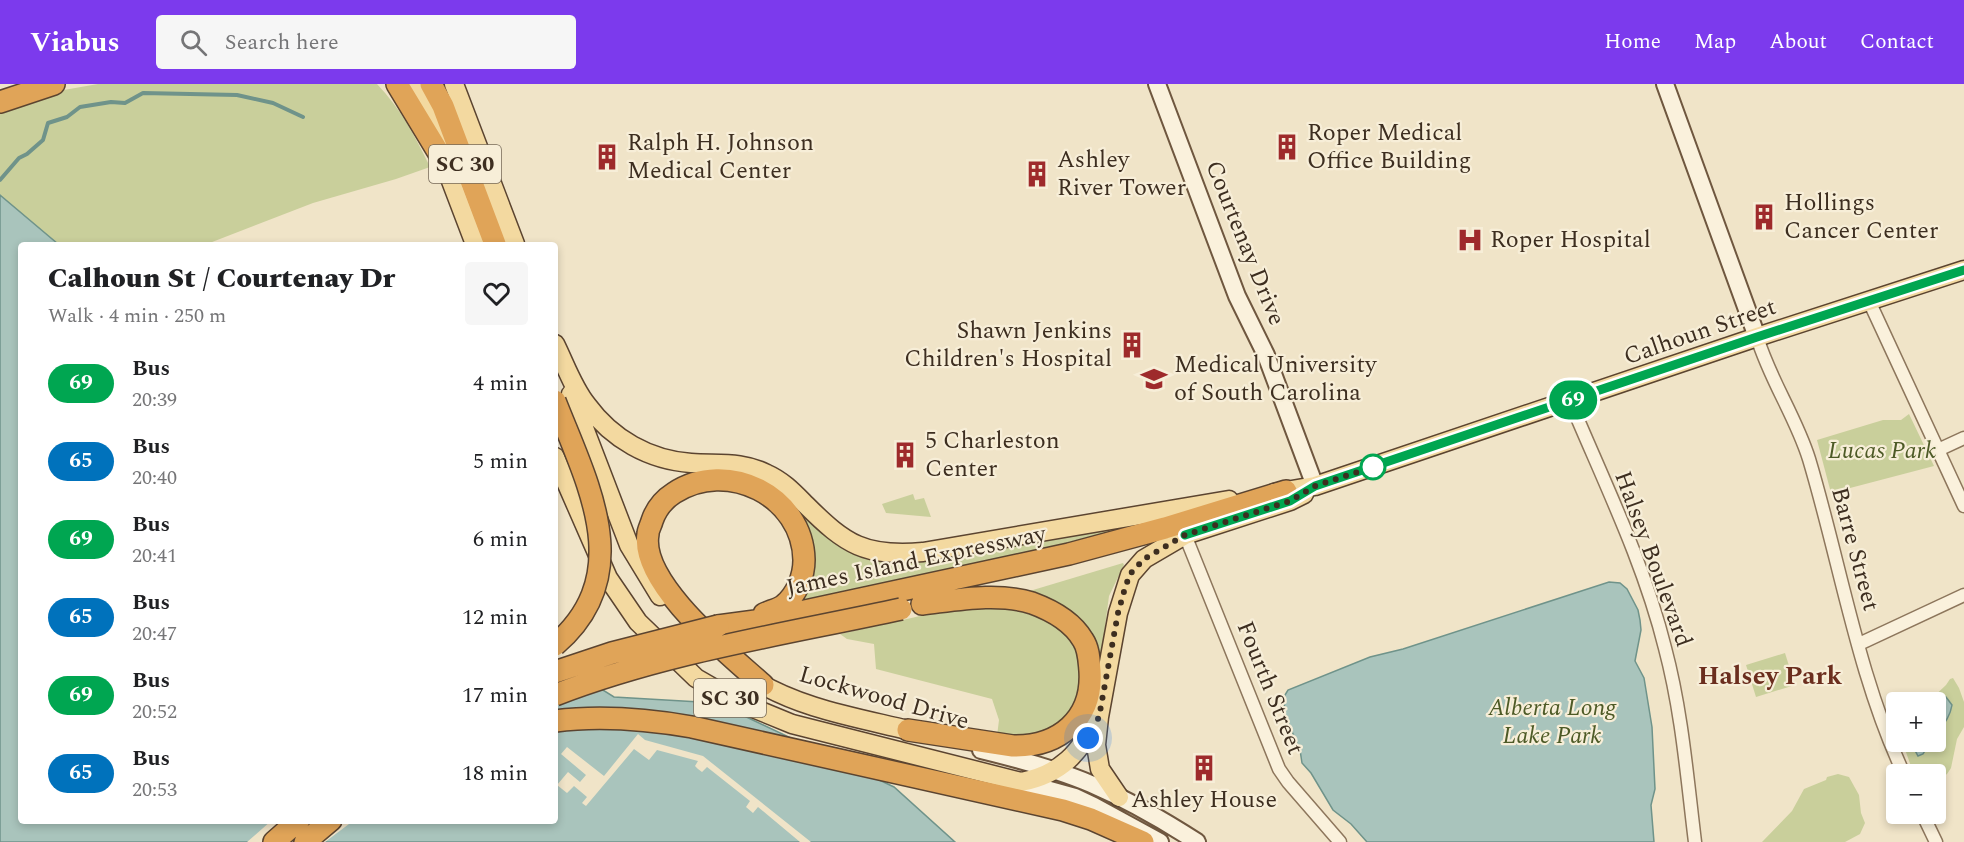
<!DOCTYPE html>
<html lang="en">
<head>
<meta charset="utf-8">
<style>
  :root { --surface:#fff; --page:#f6f6f6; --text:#202124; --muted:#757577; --accent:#7c3aed }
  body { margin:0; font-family:Spectral,serif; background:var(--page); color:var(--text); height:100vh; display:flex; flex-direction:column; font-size:22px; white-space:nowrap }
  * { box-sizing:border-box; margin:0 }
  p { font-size:20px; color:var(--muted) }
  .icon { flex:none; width:33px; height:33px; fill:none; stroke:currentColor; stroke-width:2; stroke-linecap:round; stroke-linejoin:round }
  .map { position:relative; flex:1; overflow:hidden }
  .drawer { position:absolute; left:18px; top:158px; width:540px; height:582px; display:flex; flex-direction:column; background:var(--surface); border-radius:6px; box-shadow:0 3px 9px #0003 }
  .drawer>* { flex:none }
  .badge { padding:0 12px; border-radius:20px; font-size:21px; line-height:39px }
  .fabs { position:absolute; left:1886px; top:608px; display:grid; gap:12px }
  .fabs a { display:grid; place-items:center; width:60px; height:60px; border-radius:6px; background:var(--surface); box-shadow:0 3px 9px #0003; font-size:30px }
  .you { position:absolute; width:30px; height:30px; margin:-15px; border:4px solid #fff; border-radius:50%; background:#1a73e8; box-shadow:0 0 0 9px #1a73e833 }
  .map>.badge { position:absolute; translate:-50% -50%; box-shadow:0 0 0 3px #fff }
  .round { display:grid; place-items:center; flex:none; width:63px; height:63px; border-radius:6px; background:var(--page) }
  .overview { display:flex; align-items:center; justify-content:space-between; height:102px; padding:0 30px }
  h1 { font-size:28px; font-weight:800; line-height:45px }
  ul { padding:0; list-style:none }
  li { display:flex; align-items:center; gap:18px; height:78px; padding:0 30px }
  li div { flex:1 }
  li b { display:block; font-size:22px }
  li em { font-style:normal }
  li .badge { min-width:66px; font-weight:700; text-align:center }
  header { display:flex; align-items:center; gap:36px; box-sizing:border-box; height:84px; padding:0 30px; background:var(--accent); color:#fff }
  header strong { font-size:28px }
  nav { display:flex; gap:33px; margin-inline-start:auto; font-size:21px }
  .search { width:420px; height:54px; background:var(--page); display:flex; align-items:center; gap:15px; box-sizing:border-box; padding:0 21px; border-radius:6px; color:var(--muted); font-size:22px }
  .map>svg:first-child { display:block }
</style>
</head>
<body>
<header>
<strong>Viabus</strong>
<div class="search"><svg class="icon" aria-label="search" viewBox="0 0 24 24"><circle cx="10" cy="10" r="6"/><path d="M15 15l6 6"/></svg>Search here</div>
<nav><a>Home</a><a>Map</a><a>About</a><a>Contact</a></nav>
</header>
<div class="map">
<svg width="1964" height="758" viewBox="0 0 1964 758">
  <rect width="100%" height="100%" fill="#f0e4c8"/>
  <path fill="#c9cf9b" d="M98 0H377C401 25 415 52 430 83L396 95 313 119 207 160H58L0 111V29L58 7Z
    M1909 330 1934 382 1831 409 1817 356 1883 336H1901Z
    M913 410 915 416 924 414 931 433 886 429 882 420Z
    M808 435 877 475 914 478 1150 438 987 478 799 519 803 439Z
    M1123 479 1124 481 1109 512 1099 588 1096 575 1023 509Z
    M1003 523 1024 524 1067 547 1081 573 1079 613 1070 628 1059 640 1041 653 997 652 999 636 992 615 876 585 874 560 847 555 840 550 938 528Z
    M1785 569 1795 601 1756 613 1746 581Z
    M1953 594 1959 604 1964 618V643L1957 655 1951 684 1947 690 1935 698V690H1915L1913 688 1902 657H1935V618H1928L1946 601 1950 595Z
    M1838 690 1849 693 1859 711 1861 729 1865 739 1860 750 1845 758H1762L1792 727 1804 705 1826 696 1827 693Z"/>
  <path fill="#a9c4bc" stroke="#6f938a" stroke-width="1.5" d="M0 111 58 160H21V736H555V576L614 613 717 619 894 703 955 758H0Z
    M1609 498 1620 499 1627 505 1638 526 1640 536 1641 546 1635 577 1644 594 1652 643 1655 705 1651 721 1654 758H1367L1351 740 1333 726 1311 689 1302 679 1300 666 1284 629 1285 611 1288 606 1370 573 1403 565Z
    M1944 613H1946L1952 621C1950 634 1942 642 1935 652V621Z
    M1910 657H1931L1923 670 1918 672Z"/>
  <path fill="#f0e4c8" d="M638 650 645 656 703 672 811 758H800L758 723 753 729 746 723 750 717 707 683 702 688 698 685 695 682 698 677 657 666 649 676 634 665 586 722 582 719 587 713 574 702 567 709 557 701 568 688 580 698 586 691 561 670 567 663 604 692Z
    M271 737H353L325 758H247Z"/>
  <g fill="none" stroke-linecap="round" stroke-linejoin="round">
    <path stroke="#6f938a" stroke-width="4" d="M0 96 19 74 27 70 43 56 48 39 67 33 80 23 111 18 125 19 143 9 237 11 273 19 303 33"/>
    <g stroke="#8d765c" stroke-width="15">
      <path id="street" d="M1869 217 1964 422
        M1757 253C1770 296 1796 333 1809 375 1840 478 1858 593 1904 690
        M1570 317C1604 398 1644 479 1665 564 1682 628 1687 693 1695 758
        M1938 366 1964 354
        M1185 451 1279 685 1288 698 1340 758
        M1859 560 1964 511
        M1922 729 1936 758"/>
    </g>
    <g stroke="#6f573f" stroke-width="20">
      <path id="secondary" d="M1157 0 1237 212 1266 271 1315 402
        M1665 0 1757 253
        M981 666C1018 675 1056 685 1091 700 1128 716 1163 736 1197 758
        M1021 698 1075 713 1094 722 1160 758"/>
    </g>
    <g stroke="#5b4430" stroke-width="21">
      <path id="primary" d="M418 0 443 76 475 160
        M454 0 515 160
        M555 260C565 280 573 304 587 321 612 355 649 376 691 379 718 381 742 377 767 390 783 397 794 409 806 421 846 461 865 473 923 468L1229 416
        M571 310 629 461 660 512
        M555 373 608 494 638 538 696 594 736 617 792 640 1021 698C1062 690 1079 669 1099 633
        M1274 409 1315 402 1757 253 1964 186
        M751 594C798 624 854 633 908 646
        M1119 713 1100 685 1096 661 1099 633 1118 529 1130 491 1144 475 1185 451 1290 417 1304 410"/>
    </g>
    <g stroke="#5b4430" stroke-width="24">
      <path id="highway" d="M397 0 443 76
        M431 0 443 22 495 160
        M0 18 54 0
        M718 542 763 536 1069 470 1165 444 1286 407
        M763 601C730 571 639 499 648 450 648 446 651 441 652 437 656 425 663 416 674 409 727 374 803 412 804 476 804 492 797 510 784 521 779 525 770 527 764 530
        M555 637C602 631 646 635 692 643L1063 726 1091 735 1143 758
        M908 646 1013 662C1059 663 1093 635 1090 587 1089 576 1089 565 1083 556 1072 537 1051 526 1032 519 997 508 957 516 922 520
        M274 758 299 736
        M305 758 331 736"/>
    </g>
    <use href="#street" stroke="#faf1dc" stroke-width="12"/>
    <use href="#secondary" stroke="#faf1dc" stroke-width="16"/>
    <use href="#primary" stroke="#f3d9a0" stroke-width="18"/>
    <use href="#highway" stroke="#e0a458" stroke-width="21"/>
    <g stroke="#5b4430" stroke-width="24" stroke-linecap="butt">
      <path id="highway-bridge" d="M555 317C587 399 638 490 555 561
        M555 588 612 569 718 542
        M555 611C666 568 786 550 901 525"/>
    </g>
    <use href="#highway-bridge" stroke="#e0a458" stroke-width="21"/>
  </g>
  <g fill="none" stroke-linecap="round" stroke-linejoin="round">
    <g stroke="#fff" stroke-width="14">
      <path id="line" d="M1185 451 1290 417 1315 402 1757 253 1964 186"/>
    </g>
    <use href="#line" stroke="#00a651" stroke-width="9"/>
    <path stroke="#3d2e20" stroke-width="6" stroke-dasharray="0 10.8" d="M1088 654 1099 633 1118 529 1125 504 1130 490 1144 475 1185 451 1290 417 1315 402 1373 383"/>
  </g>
  <defs>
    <g id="building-bare" transform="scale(2.07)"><path d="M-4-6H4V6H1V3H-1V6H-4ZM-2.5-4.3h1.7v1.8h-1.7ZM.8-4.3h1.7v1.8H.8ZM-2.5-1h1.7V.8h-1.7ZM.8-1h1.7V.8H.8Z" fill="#9e2a2b" stroke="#f7eed8" stroke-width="2.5" paint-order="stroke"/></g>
    <g id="hospital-bare" transform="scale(2.07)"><path d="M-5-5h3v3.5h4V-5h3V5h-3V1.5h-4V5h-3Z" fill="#9e2a2b" stroke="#f7eed8" stroke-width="2.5" paint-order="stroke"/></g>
    <g id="university-bare" transform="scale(2.07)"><path d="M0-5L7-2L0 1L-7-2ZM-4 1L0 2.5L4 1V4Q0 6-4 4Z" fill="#9e2a2b" stroke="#f7eed8" stroke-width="2.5" paint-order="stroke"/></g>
  </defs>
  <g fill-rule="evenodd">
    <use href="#building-bare" x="1287" y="63"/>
    <use href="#building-bare" x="607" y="73"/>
    <use href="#building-bare" x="1037" y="90"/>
    <use href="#building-bare" x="1764" y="133"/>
    <use href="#hospital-bare" x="1470" y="156"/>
    <use href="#building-bare" x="1132" y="261"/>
    <use href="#university-bare" x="1154" y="295"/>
    <use href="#building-bare" x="905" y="371"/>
    <use href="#building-bare" x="1204" y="684"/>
  </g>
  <circle fill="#fff" stroke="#00a651" stroke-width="3" cx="1373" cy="383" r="12"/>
  <g text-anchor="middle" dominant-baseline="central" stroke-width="4.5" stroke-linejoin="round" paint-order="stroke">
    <g fill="#f7eed8" stroke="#756857" stroke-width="1.5">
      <rect x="429" y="61" width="72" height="38" rx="4.5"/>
      <rect x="694" y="595" width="72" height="38" rx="4.5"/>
    </g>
    <g font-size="22" font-weight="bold" fill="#3d2e20">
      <text x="465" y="80">SC 30</text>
      <text x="730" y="614">SC 30</text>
    </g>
    <g font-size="24" fill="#3d2e20" stroke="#f7eed8" text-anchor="start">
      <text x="1307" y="49">Roper Medical<tspan x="1307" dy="28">Office Building</tspan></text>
      <text x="627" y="59">Ralph H. Johnson<tspan x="627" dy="28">Medical Center</tspan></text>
      <text x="1057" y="76">Ashley<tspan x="1057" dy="28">River Tower</tspan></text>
      <text x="1784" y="119">Hollings<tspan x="1784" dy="28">Cancer Center</tspan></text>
      <text x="1490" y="156">Roper Hospital</text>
      <text x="1112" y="247" text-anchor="end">Shawn Jenkins<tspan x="1112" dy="28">Children's Hospital</tspan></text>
      <text x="1174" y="281">Medical University<tspan x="1174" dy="28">of South Carolina</tspan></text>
      <text x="925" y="357">5 Charleston<tspan x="925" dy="28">Center</tspan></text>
      <text x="1204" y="716" text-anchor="middle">Ashley House</text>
    </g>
    <g font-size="24" fill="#3d2e20" stroke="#f7eed8">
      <text transform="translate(1245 159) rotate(68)">Courtenay Drive</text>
      <text transform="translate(1700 248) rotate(-19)">Calhoun Street</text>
      <text transform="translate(1855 465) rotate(75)">Barre Street</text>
      <text transform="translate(1653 475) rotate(70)">Halsey Boulevard</text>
      <text transform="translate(916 477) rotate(-12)">James Island Expressway</text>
      <text transform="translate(1270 604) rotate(68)">Fourth Street</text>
      <text transform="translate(884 614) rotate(16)">Lockwood Drive</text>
    </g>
    <g font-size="24" font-style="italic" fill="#4d5a26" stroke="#f7eed8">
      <text x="1882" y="367">Lucas Park</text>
      <text x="1552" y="624">Alberta Long<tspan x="1552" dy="28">Lake Park</tspan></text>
    </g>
    <g font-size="26" font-weight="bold" fill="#6b2e1e" stroke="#f7eed8">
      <text x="1770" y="592">Halsey Park</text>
    </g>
  </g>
</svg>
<div class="fabs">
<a>+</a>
<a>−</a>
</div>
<div class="you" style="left:1088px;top:654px"></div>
<b class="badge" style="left:1573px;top:316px;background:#00a651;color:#fff">69</b>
<section class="drawer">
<div class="overview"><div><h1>Calhoun St / Courtenay Dr</h1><p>Walk · 4 min · 250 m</p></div><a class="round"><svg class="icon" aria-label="heart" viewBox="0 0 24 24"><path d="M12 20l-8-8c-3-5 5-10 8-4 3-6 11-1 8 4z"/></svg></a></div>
<ul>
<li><span class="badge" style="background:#00a651;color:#fff">69</span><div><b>Bus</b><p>20:39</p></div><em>4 min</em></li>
<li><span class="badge" style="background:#0072bc;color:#fff">65</span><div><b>Bus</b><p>20:40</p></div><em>5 min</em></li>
<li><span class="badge" style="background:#00a651;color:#fff">69</span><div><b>Bus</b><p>20:41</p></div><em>6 min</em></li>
<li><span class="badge" style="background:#0072bc;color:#fff">65</span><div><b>Bus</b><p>20:47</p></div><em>12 min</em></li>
<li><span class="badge" style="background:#00a651;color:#fff">69</span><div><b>Bus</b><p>20:52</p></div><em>17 min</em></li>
<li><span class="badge" style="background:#0072bc;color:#fff">65</span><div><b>Bus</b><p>20:53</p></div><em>18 min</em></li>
</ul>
</section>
</div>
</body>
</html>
